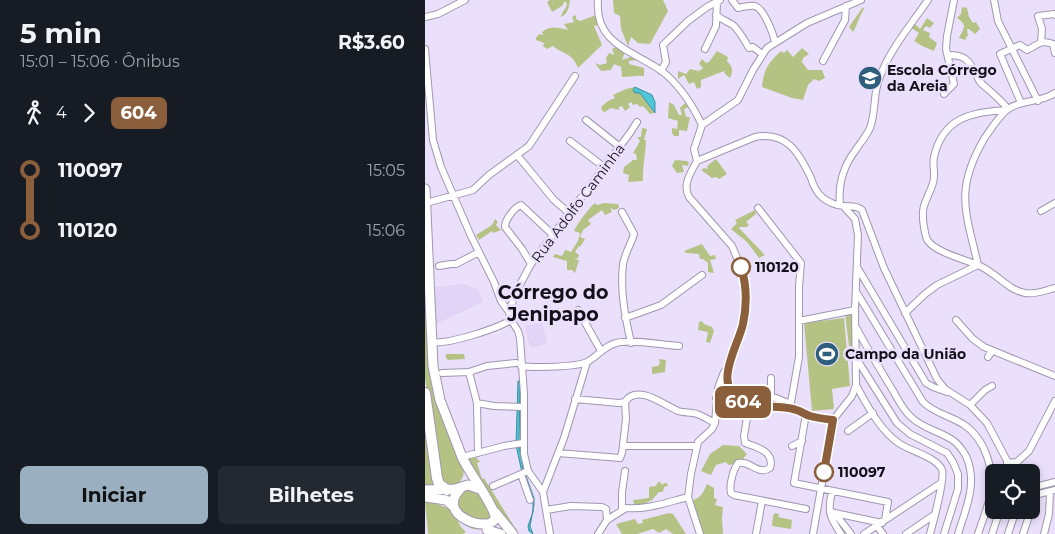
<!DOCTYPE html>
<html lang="pt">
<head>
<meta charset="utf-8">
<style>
  :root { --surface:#171b24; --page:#242831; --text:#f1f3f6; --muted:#9ea1a6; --accent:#9ab0c0 }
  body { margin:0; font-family:Montserrat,sans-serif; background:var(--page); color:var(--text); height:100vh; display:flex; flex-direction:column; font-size:19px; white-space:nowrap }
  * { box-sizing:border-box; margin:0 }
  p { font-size:16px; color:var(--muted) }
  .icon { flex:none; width:28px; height:28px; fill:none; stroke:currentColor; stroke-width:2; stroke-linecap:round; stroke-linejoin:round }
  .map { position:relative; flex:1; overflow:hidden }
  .details { display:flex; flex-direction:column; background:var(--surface); width:425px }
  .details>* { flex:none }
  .badge { padding:0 10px; border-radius:8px; font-size:18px; line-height:32px }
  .fabs { position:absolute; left:560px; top:464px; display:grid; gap:10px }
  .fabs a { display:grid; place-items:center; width:55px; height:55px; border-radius:8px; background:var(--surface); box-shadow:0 2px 8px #0003; font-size:25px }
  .map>.badge { position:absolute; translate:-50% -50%; box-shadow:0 0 0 2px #fff }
  .legs { display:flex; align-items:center; gap:8px; height:55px; padding:0 20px; font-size:16px }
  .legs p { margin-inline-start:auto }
  .headline { display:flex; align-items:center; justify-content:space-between; height:85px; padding:0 20px }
  h1 { font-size:28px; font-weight:700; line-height:38px }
  .action { display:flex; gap:10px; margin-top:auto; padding:10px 20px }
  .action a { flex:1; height:58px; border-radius:8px; background:var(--accent); color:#111; font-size:20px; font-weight:700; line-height:58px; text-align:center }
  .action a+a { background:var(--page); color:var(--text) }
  ul { padding:0 20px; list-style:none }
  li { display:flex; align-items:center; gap:18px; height:60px; font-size:19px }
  li i { display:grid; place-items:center; width:8px; height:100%; margin:0 6px; background:currentColor }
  li i::after { content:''; width:12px; height:12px; margin:-6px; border:4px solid; border-radius:50%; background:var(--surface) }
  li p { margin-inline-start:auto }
  li:first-child i { background:linear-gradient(#0000 50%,currentColor 0) }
  li:last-child i { background:linear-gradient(currentColor 50%,#0000 0) }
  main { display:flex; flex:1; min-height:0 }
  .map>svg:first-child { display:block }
</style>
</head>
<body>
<main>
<section class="details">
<div class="headline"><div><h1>5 min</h1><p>15:01 – 15:06 · Ônibus</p></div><b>R$3.60</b></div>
<div class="legs"><svg class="icon" aria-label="walk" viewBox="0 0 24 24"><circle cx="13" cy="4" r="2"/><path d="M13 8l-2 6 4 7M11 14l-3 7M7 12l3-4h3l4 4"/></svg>4<svg class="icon" aria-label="forward" viewBox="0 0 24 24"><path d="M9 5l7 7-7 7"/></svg><b class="badge" style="background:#8b5e3c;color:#fff">604</b></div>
<ul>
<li><i style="color:#8b5e3c"></i><b>110097</b><p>15:05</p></li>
<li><i style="color:#8b5e3c"></i><b>110120</b><p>15:06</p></li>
</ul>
<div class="action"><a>Iniciar</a><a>Bilhetes</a></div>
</section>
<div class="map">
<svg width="630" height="534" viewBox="0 0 630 534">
  <rect width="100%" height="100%" fill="#ebe0fc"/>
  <path fill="#e1d4f6" d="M440 65 452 70 447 84 434 73Z
    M39 284 53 289 58 302 9 325V287Z
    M117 321 122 344 105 348 100 326Z"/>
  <path fill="#b4c384" d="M125 0H145C144 7 143 14 136 17 137 11 141 9 142 4L140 1 137 6 127 12 122 2Z
    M188 0H238L243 11 225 44 213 43 206 37 203 46 196 29 195 16 189 13Z
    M438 7 439 9C434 16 433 24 428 32L424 27Z
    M537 7 542 8 544 17 548 23 551 22 555 29 550 34 544 29H542L543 35 540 40 534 38C539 28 543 25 532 18L536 14Z
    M151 15V19L155 21 171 15 175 24 169 26 177 45 153 68C147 52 138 55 128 46L122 49 118 46 119 43 111 40V38L114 34 118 35 117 32C126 25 133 28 143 30L139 24 149 22 147 17Z
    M502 18 509 23 505 28 501 26 498 30 505 33 504 37 512 43 509 51 497 46 489 41 494 33 485 27 488 22 495 29Z
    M191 47 200 52 197 60 206 57 213 60 204 61V64L219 68V76C211 75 205 77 197 77L196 67 189 64 186 70 176 71 170 63 175 65 182 63 181 58 184 53 189 55 187 49Z
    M377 48 384 54 378 58 377 62 383 70H397L400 78 394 81 389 79 383 85 378 100 367 98 337 87C339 69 343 63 356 51L359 53 362 50 368 57Z
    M292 51 303 57 302 61C307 66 309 70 305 78L300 74 299 71 276 80V87L272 89 269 82 264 84 259 75 253 79V71L261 74 265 69 274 71 278 68 274 64 277 59 281 63 284 62Z
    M210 87 208 90 215 93 229 113 225 114 218 106 215 107 212 104 208 105 206 102 203 104 205 107 200 111 197 106 194 107V110L186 108 180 112 177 111 176 107 183 101 190 98 188 95 201 89Z
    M244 102 249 105 254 115H257L255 108 260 103 264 107 259 109 261 117H265L262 131 254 130V136H249L247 133V128L252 129 253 121 243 118Z
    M217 128 222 129 219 140H221C221 154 217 167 218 181L203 182 204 175 198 173 199 167 208 160H212L211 154 208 153 215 141 212 137H216Z
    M291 159 302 174 294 179 291 177 287 178 276 170 279 168 283 169 282 166Z
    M250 160 262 161 264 163 263 166 257 165 259 172 252 173 247 166Z
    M170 203 172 205 179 203 193 204 194 208 189 210 185 208 187 212 180 215 177 210 163 220 166 224 158 230 155 237 160 239 155 247 154 246 150 252 154 255 153 258 149 259 154 260 150 273 147 270H142V261L128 257 130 254 137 256 140 250 146 252 153 241 155 233 149 231C152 224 164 208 170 203Z
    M330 210 331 214 321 222 324 225 322 227H315L314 228 340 255 334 258 322 242 306 229 312 223 310 220Z
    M70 219 73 222 71 225 76 230 68 233 67 231 54 240 51 235 67 225Z
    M277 244 285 256 290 255 291 259 285 260 289 273 283 272V263L278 259H275L274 254 261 253 259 251Z
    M0 247 4 348 29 446 39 470 38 477 32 486 22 487 14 476 0 378Z
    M428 313 427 346H424L420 314Z
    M419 318 425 386 407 389 409 409 387 411 379 323Z
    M277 321 279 324 287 327 289 331 285 343 281 342 283 332 273 330 274 322Z
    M21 354H39L40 359 23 360 21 358Z
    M234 359 241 360 240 372 227 374V367L233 366 235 363Z
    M0 403 14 487H0Z
    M298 445 314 446 322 454 318 459C312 460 309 465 303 465L301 462 291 465 286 475 276 471 285 454Z
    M50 456 55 462 52 463 57 479 59 478 92 531 90 532 75 511 72 510 40 459Z
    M233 482H235L237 485 239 483H242L243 486 239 487 238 492H234L227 500 210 508 208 500 224 498V487L231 486Z
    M282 484 289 488V498L292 499 290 505 298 507 297 518 298 534H277L266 501C276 498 278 493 282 484Z
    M46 489 52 490 67 512 62 528C40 534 37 520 31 502L37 492Z
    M0 501 10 503 27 510 36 527 41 532 38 534H3Z
    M244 513 248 514 261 534H248L241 529 234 533 228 529 212 534H197L191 524 210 519 213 524 218 523 217 520Z
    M350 513 354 514 353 517 367 520 366 529 347 526 348 516Z"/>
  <path fill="#4fc5d8" stroke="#3d8f9f" d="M210 87 227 95 230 102V113L215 93H210L208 90Z
    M93 381H95L94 445 98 468 109 498V505L105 526 108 534 104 531 103 526 108 512V498L96 468 91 445Z"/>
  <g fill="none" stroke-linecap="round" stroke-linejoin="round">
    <g stroke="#a096b0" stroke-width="8">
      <path id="minor" d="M173 0C169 45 210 51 238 72 254 85 268 106 277 125
        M307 0 313 8C318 7 325 5 330 6 339 9 348 33 350 42
        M569 0 573 21 613 101
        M291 15C297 20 306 23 309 26 315 32 320 41 324 48L328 47 337 54
        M0 17 13 14 40 0
        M616 42 617 29 613 16 629 14 630 15
        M0 49 8 140 16 167 46 236 69 282 76 301 84 312 86 320 93 331 95 338 99 394V454L103 471 118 492 125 534
        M280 49 291 26 292 2
        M523 55C539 55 543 59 551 73 553 77 553 81 557 84 566 92 575 99 583 109
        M398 61 420 20 421 6
        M236 71 241 62 238 45 263 21 282 7 295 0
        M519 94 529 84 521 49 522 36 529 0
        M596 103 575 54 595 45 602 50C613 45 616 39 628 44L630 53
        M582 110C547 112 518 117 509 157 507 165 511 174 508 183 502 202 495 204 499 227 500 231 500 237 503 241 512 253 542 260 555 266 571 273 583 290 600 293 610 295 621 290 630 288
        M161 120 195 147
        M145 141 179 167
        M92 155 129 200 144 213
        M272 161 330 137C362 131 374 153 386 178 388 185 392 193 398 198 403 202 412 206 419 206 426 207 430 205 437 210L459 268 512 379 520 389 545 405 562 423 588 472
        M1 203 48 190 64 175 104 146 150 76
        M415 205C413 185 418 167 430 151 435 143 441 137 445 128 451 112 448 95 454 79 465 49 485 26 503 0
        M333 208 376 263 374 287V357L365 408
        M616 211 630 203
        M197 212 209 234C206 244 200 253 198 264 195 291 200 316 206 343
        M106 264 97 249 80 227C80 219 90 207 96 205L128 235
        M553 265C541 212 529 191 559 139 566 129 573 117 583 109 597 99 616 103 630 93
        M14 266 26 264H31L54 252
        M432 267 501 383 508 387 522 392
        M432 293 498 402C509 413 525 416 538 424 561 439 570 471 565 497 562 509 557 522 553 534
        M153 310 176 351
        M84 312 91 292 106 264 205 133 212 122
        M480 313 500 294 512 285 553 265
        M200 318 236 305 277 275
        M531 320 548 339 559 347 630 376
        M374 321 430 310
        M432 329C443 350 455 369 467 389 473 399 477 409 486 417 497 428 513 431 526 439 533 443 537 449 541 456 553 483 541 508 533 534
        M6 342C22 345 71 329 86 320
        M563 357 567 351
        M431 358 472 423 485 434 522 453 528 462 533 474V489L519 534
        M96 366C108 368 152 367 162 362 173 356 179 346 191 343 205 339 238 345 254 346
        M44 372 52 403 53 453
        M17 373 44 372 62 366 91 363
        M346 378V397
        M431 385C442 405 455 431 475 444 486 451 513 458 517 470 520 477 508 523 505 534
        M336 395 351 398 366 404
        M291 398 304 411 322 418 319 436 320 443C331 447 350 451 345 468 333 476 325 460 313 463 308 470 304 485 306 493L309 495 381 509
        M150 399 194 403 200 402C212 383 239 405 253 411 259 413 266 412 272 414 278 416 284 420 290 423
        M52 403 69 406 99 407
        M545 405 560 390 567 386
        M381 414 369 483 463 502 460 520
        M408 420 387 416 367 408 320 403 310 397 305 390 302 372 318 322 321 289 319 275 307 246 264 197C257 185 266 172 272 161L269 149 277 125 313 100 328 70 342 48 382 23 436 0
        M423 431 448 413
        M198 446H271
        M367 446 377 441
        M133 453 195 458 197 453 201 419 200 402
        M37 457 79 446 98 443
        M582 463 592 462 604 451 630 401
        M96 474 105 500
        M68 486 103 471
        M606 488 630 482
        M118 492 139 438 162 362
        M407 492C402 511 405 518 416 534
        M606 496 630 490
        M121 510 146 506 177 507 181 509 182 520
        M197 510V492L200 471
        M405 512 457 523
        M409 514 412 516 426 534
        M452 526 458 534
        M173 534 182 520 201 508C222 510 243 502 263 497
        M275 534 263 497 266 474 273 442 287 429 290 423 293 388 299 372 303 368
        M331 534 337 501
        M388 534 408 420 427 396 431 385 430 310 433 235 430 219 419 207
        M439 534 516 483
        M481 534 509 515
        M567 534 575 510
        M583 534 591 510
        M598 534 606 510
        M619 534 624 514 625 492"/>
    </g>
    <g stroke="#a096b0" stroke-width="11">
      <path id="major" d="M0 189 8 366 15 400 37 457C43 471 71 508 70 518 66 534 8 516 36 488
        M0 490 30 489 43 485 55 489
        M0 497 21 500 29 507
        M70 512 88 534
        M62 530 76 534"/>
    </g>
    <g stroke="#a096b0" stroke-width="12">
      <path id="highway" d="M0 393 12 478 14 484 22 490"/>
    </g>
    <use href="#minor" stroke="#fff" stroke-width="6"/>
    <use href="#major" stroke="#fff" stroke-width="9"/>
    <use href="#highway" stroke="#fff" stroke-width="10"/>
  </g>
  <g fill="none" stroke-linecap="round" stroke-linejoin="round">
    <g stroke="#fff" stroke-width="11">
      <path id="line-1" d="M316 267C322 286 322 305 318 324 313 347 285 387 319 402 333 409 352 405 368 409 374 410 379 414 385 416 392 418 400 419 408 420L399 472"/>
    </g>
    <use href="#line-1" stroke="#8b5e3c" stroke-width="8"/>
  </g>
  <defs>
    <g id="school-disc" transform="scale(1.25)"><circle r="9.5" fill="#2f5e7d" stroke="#ebe0fc"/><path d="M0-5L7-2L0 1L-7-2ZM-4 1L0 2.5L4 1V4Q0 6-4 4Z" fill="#fff"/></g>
    <g id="stadium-disc" transform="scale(1.25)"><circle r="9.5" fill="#2f5e7d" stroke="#ebe0fc"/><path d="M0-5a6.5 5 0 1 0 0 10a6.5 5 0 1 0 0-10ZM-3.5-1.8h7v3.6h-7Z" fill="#fff"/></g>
  </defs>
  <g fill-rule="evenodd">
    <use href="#school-disc" x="445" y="78"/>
    <use href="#stadium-disc" x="402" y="354"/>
  </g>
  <g fill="#fff" stroke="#8b5e3c" stroke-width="2.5">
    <circle cx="316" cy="267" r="9"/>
    <circle cx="399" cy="472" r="9"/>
  </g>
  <g text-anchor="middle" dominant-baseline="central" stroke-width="5" stroke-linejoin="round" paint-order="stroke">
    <g font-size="14" font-weight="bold" fill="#14101a" stroke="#ebe0fc" text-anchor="start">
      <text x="462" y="70">Escola Córrego<tspan x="462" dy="16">da Areia</tspan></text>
      <text x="420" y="354">Campo da União</text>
    </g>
    <g font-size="14" fill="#14101a" stroke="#ebe0fc">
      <text transform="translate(153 203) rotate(-53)">Rua Adolfo Caminha</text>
    </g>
    <g font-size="14" font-weight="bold" fill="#14101a" stroke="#ebe0fc" text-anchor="start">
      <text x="330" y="267">110120</text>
      <text x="413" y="472">110097</text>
    </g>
    <g font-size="19" font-weight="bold" fill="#14101a" stroke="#ebe0fc">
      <text x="128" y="292">Córrego do<tspan x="128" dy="22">Jenipapo</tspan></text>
    </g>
  </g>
</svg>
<div class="fabs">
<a><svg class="icon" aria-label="locate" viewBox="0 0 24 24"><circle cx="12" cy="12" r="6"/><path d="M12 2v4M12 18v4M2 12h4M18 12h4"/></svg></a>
</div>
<b class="badge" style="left:318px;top:402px;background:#8b5e3c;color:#fff">604</b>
</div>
</main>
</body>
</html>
